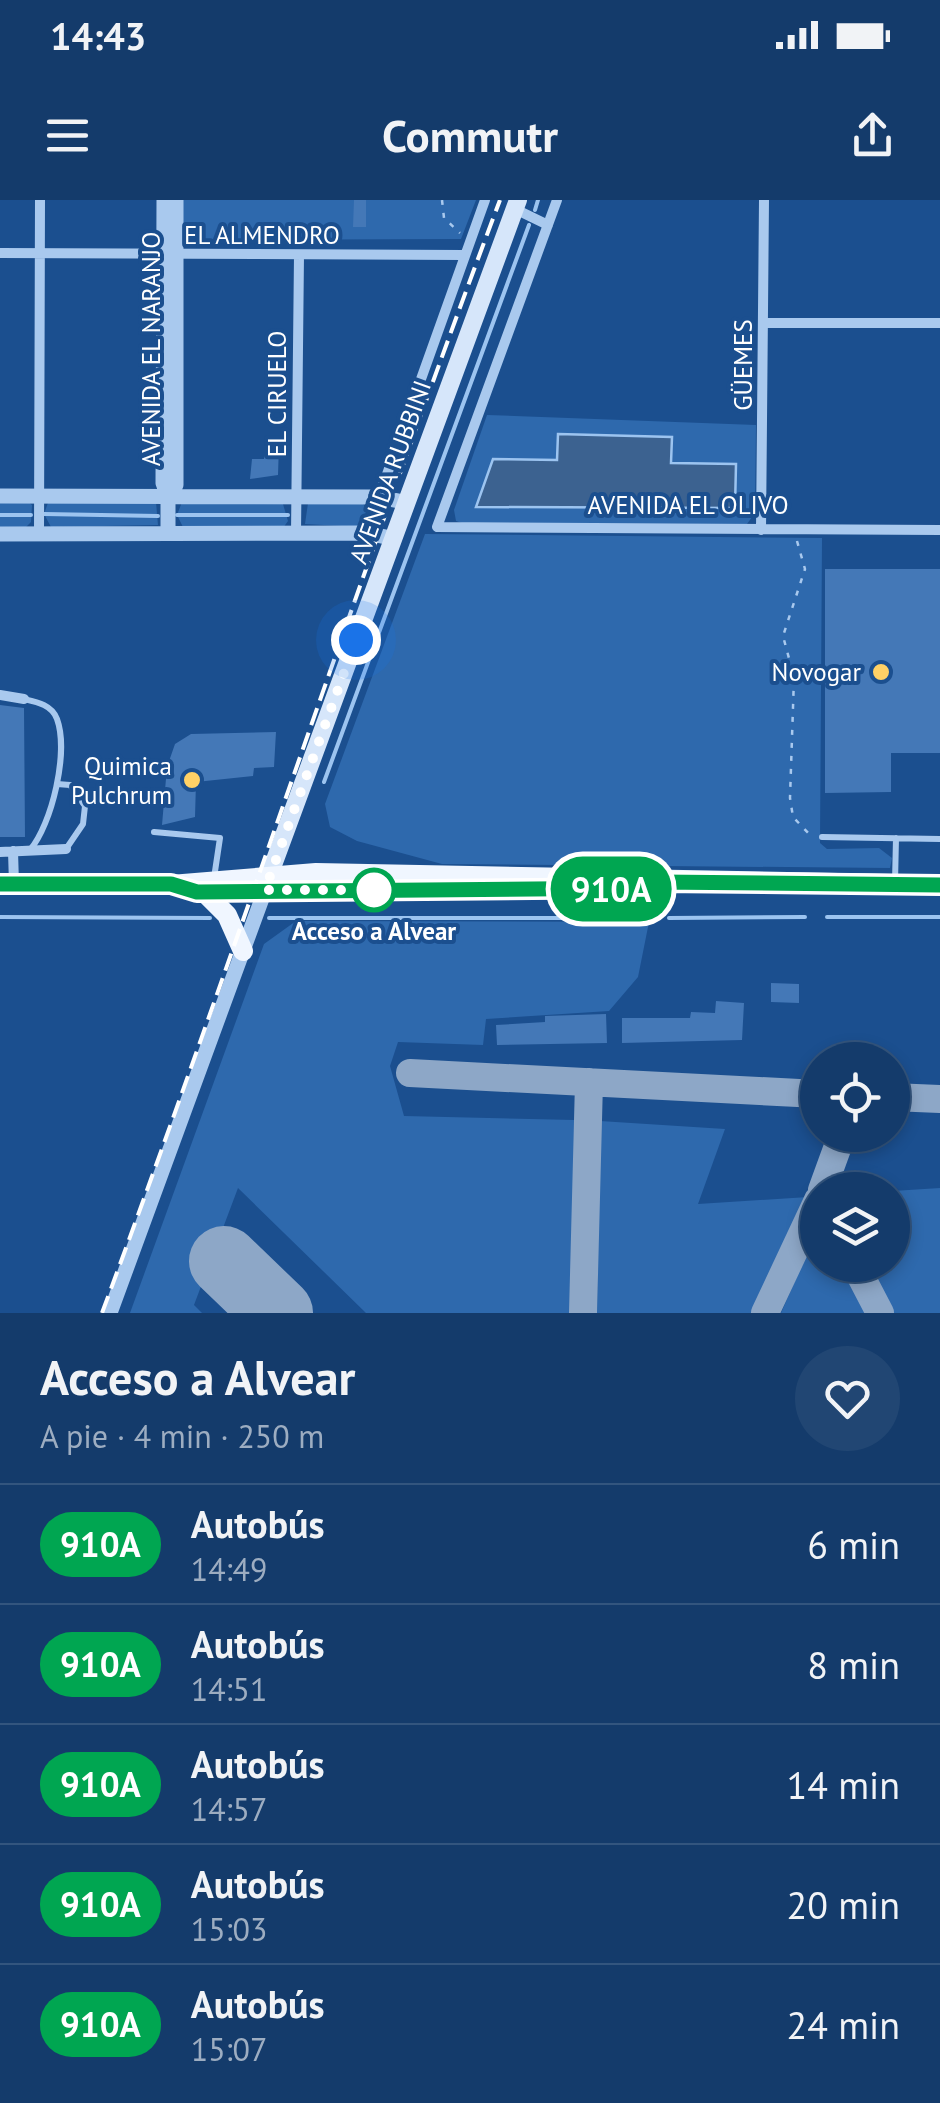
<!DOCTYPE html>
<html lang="es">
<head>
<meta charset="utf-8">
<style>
  :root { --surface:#143b6b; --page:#214673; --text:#f1f3f6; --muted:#9dadc1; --line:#33557e }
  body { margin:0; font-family:"PT Sans",sans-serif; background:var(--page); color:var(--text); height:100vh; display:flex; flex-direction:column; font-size:38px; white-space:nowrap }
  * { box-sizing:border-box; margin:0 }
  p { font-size:32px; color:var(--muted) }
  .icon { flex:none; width:55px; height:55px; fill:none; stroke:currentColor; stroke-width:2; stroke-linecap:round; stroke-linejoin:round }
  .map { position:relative; height:1113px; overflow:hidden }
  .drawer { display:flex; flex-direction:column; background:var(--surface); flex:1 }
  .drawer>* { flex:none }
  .badge { padding:0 20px; border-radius:32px; font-size:35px; line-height:65px }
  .fabs { position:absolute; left:800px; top:842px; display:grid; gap:20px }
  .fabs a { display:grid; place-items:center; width:110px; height:110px; border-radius:50%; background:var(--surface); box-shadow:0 5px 15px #0003,0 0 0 2px var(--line); font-size:50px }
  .you { position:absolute; width:50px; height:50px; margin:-25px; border:8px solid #fff; border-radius:50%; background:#1a73e8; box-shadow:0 0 0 15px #1a73e833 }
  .map>.badge { position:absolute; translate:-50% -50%; box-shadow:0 0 0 5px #fff }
  .round { display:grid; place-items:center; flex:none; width:105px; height:105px; border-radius:52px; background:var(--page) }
  .head { display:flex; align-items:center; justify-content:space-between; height:170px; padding:0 40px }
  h1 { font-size:48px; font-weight:700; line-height:75px }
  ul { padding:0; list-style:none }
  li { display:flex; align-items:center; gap:30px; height:120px; padding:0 40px; border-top:2px solid var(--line) }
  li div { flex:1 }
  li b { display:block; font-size:38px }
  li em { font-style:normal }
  li .badge { min-width:110px; font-weight:700; text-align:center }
  .status { display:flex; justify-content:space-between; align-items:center; height:70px; padding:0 50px; background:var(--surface); direction:ltr }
  .status svg { height:28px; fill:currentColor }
  header { display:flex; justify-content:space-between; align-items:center; height:130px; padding:0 40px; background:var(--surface); font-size:45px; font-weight:700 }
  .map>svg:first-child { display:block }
</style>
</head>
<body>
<div class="status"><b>14:43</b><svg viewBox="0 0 49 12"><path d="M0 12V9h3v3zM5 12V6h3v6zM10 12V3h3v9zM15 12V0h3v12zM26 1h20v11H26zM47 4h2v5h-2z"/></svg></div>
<header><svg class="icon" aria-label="menu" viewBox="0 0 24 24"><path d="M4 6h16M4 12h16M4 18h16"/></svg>Commutr<svg class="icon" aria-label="share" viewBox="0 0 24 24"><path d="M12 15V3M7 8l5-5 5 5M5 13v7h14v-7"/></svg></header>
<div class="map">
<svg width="940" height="1113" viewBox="0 0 940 1113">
  <rect width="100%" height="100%" fill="#1b4f8f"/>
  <path fill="#2e69ad" d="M183 0H476L461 39 183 40Z
    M487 215 756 225 755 313 747 324 462 323 456 321 454 310Z
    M26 300 32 305 31 322 25 328H0V301Z
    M49 300 156 302 158 325 51 327 44 314Z
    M182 302 283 304 288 321 283 328 184 329 177 315Z
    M362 302 367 310 360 327 305 324 308 303Z
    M425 334 822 338 820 643 827 649 879 648 892 658 890 668 442 664 357 641 330 627 325 604Z
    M296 721 649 722 638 777 609 811 486 819 483 845 398 842 390 866 404 916 574 920 573 1113H366L238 988 194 1105 202 1113H130L264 744Z
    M600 921 725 929 698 1004 808 997 753 1113H597Z
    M940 988V1113H892L867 1065H892L893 991Z
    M817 1031 818 1065H843L868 1113H781Z"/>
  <path fill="#3c6290" stroke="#9cc4f0" stroke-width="2.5" d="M558 234 672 237 671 263 736 264 735 308 476 307 493 259 557 260Z"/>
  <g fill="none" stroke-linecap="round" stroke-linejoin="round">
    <path stroke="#9cc4f0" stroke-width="4" d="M535 10 538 0
      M44 314 158 316
      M0 315H31
      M177 315H288
      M324 582 529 25
      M0 717 210 718
      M827 717H940
      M269 718H647
      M669 718 805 717"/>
    <path stroke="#8da7c7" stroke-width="28" d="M410 873 818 894
      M892 897 940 899
      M822 990 842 935
      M855 1065 880 1113
      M583 1113 589 882
      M765 1113 818 1000"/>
    <path stroke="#8da7c7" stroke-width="70" d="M224 1061 278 1113"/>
  </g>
  <path fill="#4478b7" d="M354 0H366V27H353Z
    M265 244H279L278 275 250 279 252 259H264Z
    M825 369H940V553H891V592L825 593Z
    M0 505 24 508 25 637H0Z
    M276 532 274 567 254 568 253 576 196 582 195 617 162 625 167 567 175 544 191 534Z
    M771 783 799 784V803L771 802Z
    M716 801 744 803 742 840 622 843V818H690L691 812 715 813Z
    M606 814 607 843 497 845 496 825 545 822V816Z"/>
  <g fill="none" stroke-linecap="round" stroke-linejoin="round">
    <path stroke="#a9c9ee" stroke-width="2.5" stroke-dasharray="5 8" stroke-linecap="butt" d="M442 0 444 18 460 33
      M797 341 805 369 783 436 794 477 790 598 793 617 812 637"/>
    <path stroke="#a9c9ee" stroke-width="6" d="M24 499C37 502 52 505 57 519 69 552 52 624 30 650
      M57 584 70 585 85 606 83 624 66 649
      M154 632 220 638 214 678
      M822 637 940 639
      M895 682 896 638"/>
    <path stroke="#a9c9ee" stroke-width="10" d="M557 0 437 327 940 330
      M515 9 548 25
      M0 53 464 55
      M763 123H940
      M761 330 764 0
      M296 333 299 55
      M366 333 485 0
      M39 334 40 0
      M0 495 24 499
      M13 651 14 684
      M0 652 66 649"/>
    <path stroke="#a9c9ee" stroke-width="15" d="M164 0 163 283 168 297V333
      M0 296 378 297 404 302
      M168 297 176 285V0
      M0 334 366 333 391 338
      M110 1113 267 685"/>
    <path stroke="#d6e6fa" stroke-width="18" d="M269 676 518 0"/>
    <path stroke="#f0f6ff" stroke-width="20" d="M0 684 171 685 316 673 940 685
      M203 691 227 715 243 751
      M227 691 568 689"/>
    <path stroke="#fff" stroke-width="4" stroke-dasharray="18 8" stroke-linecap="butt" d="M102 1113C239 744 361 369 500 0"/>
  </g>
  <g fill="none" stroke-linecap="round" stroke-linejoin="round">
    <g stroke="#fff" stroke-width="22">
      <path id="line" d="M0 684H171L197 692 635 688 659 682 940 685"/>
    </g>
    <use href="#line" stroke="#00a651" stroke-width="15"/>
    <path stroke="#fff" stroke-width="10" stroke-dasharray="0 18" d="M356 440 265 690H380H374"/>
  </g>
  <g fill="#ffd166" stroke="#1b4f8f" stroke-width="4">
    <circle cx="881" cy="472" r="10"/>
    <circle cx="192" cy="580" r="10"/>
  </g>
  <circle fill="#fff" stroke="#00a651" stroke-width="5" cx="374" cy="690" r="20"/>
  <g text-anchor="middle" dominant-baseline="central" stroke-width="8" stroke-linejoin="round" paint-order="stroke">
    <g font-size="25" fill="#fff" stroke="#1b4f8f">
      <text x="262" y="35">EL ALMENDRO</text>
      <text transform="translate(151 149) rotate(-90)">AVENIDA EL NARANJO</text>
      <text transform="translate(743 165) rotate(-90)">GÜEMES</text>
      <text transform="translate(277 194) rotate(-90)">EL CIRUELO</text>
      <text transform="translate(390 272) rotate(-70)">AVENIDA RUBBINI</text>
      <text x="688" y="305">AVENIDA EL OLIVO</text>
    </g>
    <g font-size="25" fill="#fff" stroke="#1b4f8f" text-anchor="end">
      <text x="861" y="472">Novogar</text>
      <text x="172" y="566">Quimica<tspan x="172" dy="29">Pulchrum</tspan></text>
    </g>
    <g font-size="25" font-weight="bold" fill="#fff" stroke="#1b4f8f">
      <text x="374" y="731">Acceso a Alvear</text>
    </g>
  </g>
</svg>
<div class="fabs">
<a><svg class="icon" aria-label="locate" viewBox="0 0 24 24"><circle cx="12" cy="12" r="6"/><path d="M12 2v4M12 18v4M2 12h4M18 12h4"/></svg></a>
<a><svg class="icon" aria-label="layers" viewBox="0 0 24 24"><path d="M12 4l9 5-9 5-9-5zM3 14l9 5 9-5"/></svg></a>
</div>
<div class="you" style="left:356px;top:440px"></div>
<b class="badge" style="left:611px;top:689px;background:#00a651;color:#fff">910A</b>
</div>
<section class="drawer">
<div class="head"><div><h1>Acceso a Alvear</h1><p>A pie · 4 min · 250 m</p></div><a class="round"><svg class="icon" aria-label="heart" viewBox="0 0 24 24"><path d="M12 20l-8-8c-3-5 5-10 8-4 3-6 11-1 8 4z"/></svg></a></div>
<ul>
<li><span class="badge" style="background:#00a651;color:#fff">910A</span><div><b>Autobús</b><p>14:49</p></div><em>6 min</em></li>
<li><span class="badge" style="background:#00a651;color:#fff">910A</span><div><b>Autobús</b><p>14:51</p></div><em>8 min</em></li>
<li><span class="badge" style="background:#00a651;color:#fff">910A</span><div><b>Autobús</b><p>14:57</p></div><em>14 min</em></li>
<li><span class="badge" style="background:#00a651;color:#fff">910A</span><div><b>Autobús</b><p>15:03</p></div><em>20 min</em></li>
<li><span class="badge" style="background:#00a651;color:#fff">910A</span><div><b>Autobús</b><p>15:07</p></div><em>24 min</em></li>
</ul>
</section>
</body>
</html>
